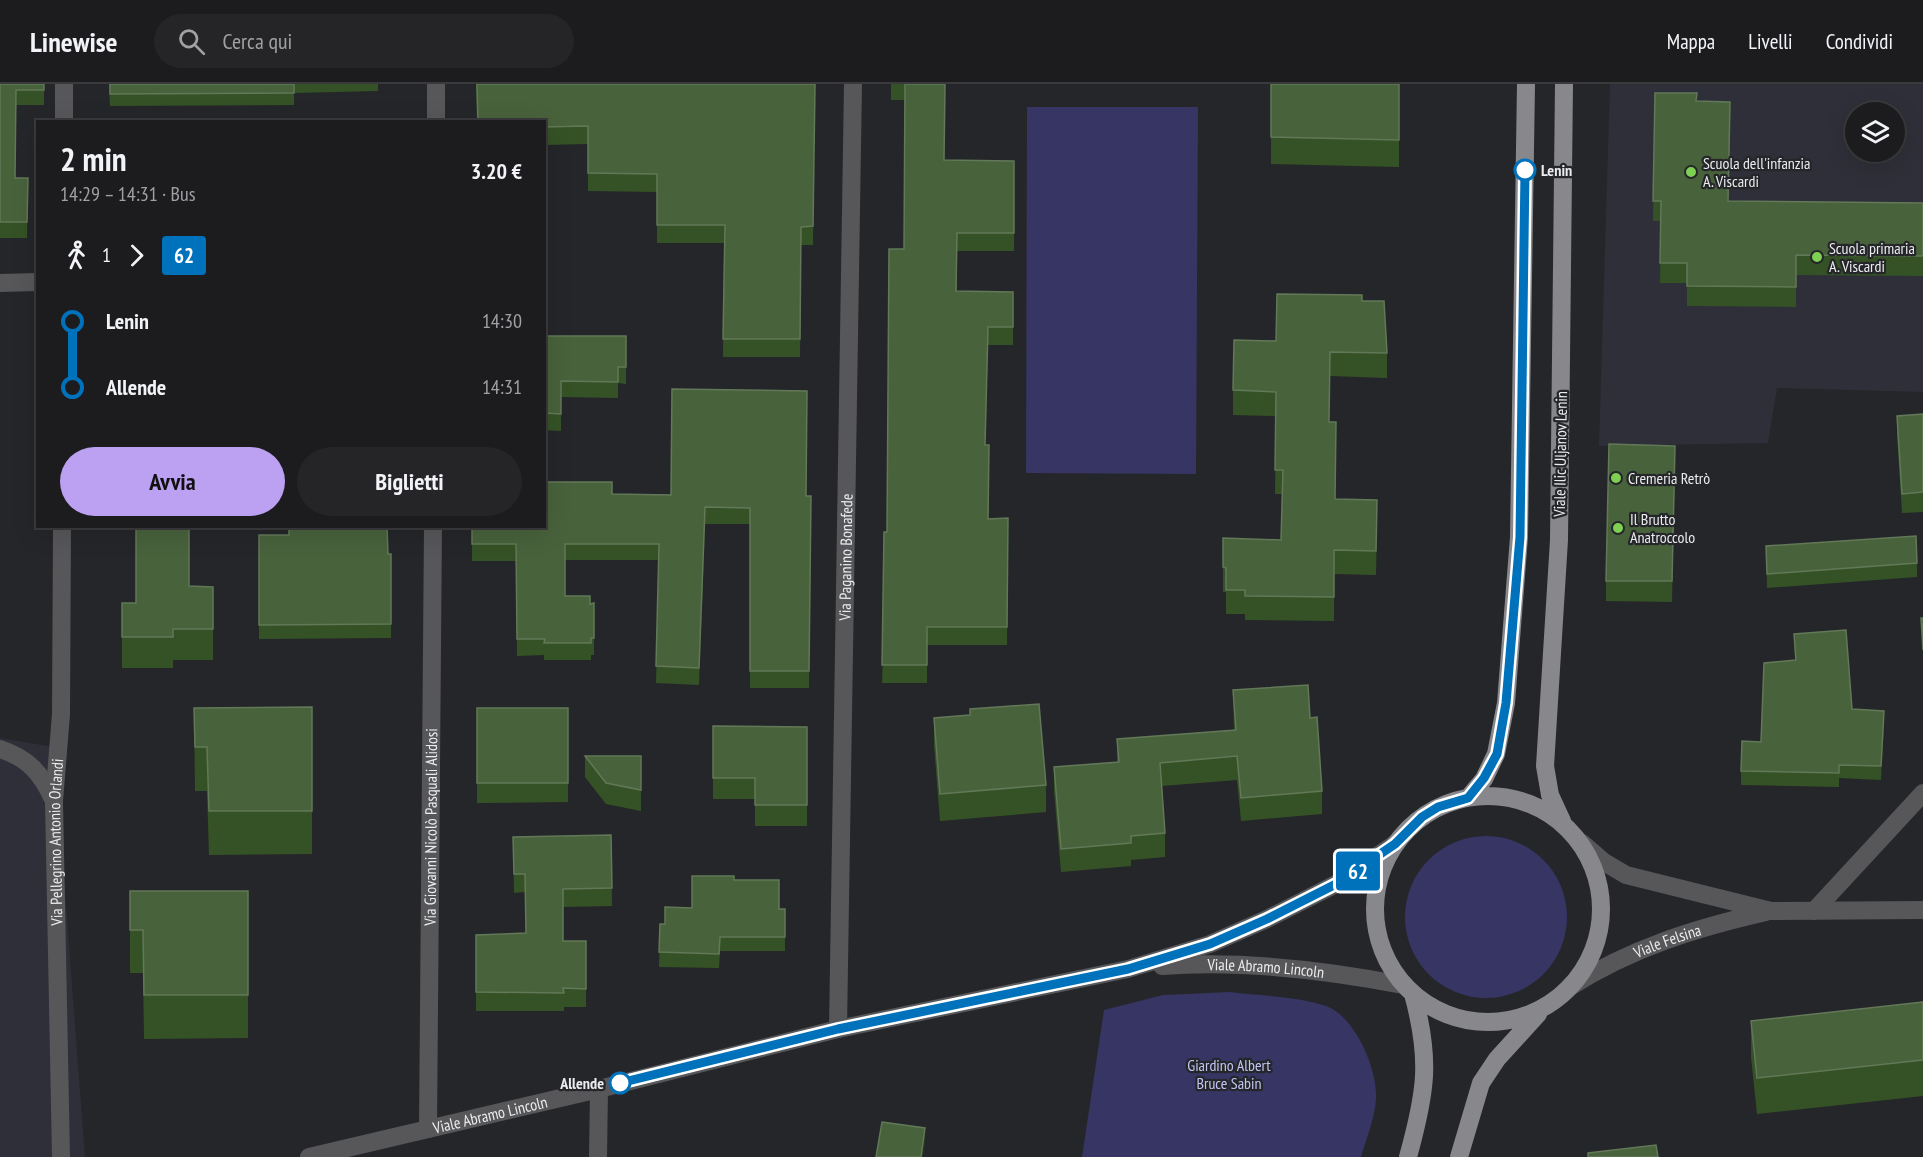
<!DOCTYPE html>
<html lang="it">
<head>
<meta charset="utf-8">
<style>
  :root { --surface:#1c1c1f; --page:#252528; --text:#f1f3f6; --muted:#a0a1a4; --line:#3a3a3d; --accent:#bca0f2 }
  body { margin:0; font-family:"PT Sans Narrow",sans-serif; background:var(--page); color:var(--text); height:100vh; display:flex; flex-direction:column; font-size:22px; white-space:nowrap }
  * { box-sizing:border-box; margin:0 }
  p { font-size:20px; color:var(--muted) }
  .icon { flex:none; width:33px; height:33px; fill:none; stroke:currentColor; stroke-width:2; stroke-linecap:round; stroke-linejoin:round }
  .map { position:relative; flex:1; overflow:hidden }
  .sheet { position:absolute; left:36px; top:36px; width:510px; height:408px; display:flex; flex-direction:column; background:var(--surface); border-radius:0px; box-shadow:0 6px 24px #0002,0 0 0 2px var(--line) }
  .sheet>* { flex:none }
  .badge { padding:0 12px; border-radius:4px; font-size:21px; line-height:39px }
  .fabs { position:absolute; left:1845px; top:18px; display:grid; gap:12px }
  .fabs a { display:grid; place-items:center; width:60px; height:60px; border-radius:50%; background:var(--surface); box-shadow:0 6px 24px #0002,0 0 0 2px var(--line); font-size:30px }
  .map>.badge { position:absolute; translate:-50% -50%; box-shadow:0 0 0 3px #fff }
  .legs { display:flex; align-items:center; gap:9px; height:66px; padding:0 24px; font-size:20px }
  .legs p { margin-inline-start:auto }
  .summary { display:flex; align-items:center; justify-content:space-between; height:102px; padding:0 24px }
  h1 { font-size:33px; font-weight:800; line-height:45px }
  .cta { display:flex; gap:12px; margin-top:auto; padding:12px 24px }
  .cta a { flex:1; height:69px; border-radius:36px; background:var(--accent); color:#111; font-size:24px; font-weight:800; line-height:69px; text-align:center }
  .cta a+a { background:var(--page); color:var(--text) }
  ul { padding:0 24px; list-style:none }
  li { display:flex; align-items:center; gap:21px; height:66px; font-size:22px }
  li i { display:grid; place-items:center; width:9px; height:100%; margin:0 8px; background:currentColor }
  li i::after { content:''; width:15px; height:15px; margin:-8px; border:4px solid; border-radius:50%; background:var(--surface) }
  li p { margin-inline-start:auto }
  li:first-child i { background:linear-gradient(#0000 50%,currentColor 0) }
  li:last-child i { background:linear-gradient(currentColor 50%,#0000 0) }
  header { display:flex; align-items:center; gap:36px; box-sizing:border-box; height:84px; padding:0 30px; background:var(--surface); border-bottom:2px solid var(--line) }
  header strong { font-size:28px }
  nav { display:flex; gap:33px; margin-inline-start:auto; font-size:21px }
  .search { width:420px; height:54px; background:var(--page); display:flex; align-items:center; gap:15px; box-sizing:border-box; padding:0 21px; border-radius:33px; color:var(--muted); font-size:22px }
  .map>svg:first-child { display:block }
</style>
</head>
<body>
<header>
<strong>Linewise</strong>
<div class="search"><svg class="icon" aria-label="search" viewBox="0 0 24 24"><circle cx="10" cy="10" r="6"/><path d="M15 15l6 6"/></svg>Cerca qui</div>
<nav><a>Mappa</a><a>Livelli</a><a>Condividi</a></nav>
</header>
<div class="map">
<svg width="1923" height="1073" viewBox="0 0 1923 1073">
  <rect width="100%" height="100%" fill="#252629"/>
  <path fill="#2e2f38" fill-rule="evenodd" d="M1610 0H1923V308L1777 304 1768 359 1599 362ZM1856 28H1894V68H1856Z
    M0 654 54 663 85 1073H0Z"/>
  <path fill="#373564" d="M1027 23H1198L1196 390 1026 389Z
    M1405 833a81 81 0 1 1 162 0a81 81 0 1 1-162 0Z
    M1230 908C1261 912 1296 912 1326 922 1355 932 1378 986 1376 1015 1375 1034 1366 1055 1361 1073H1082L1104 926 1163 911Z"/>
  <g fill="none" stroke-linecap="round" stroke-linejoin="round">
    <g stroke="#575759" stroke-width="18">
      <path d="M64 38V0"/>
      <path d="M436 38V0"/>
      <path d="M0 199 38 198"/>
      <path d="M0 665C28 674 41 689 53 715"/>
      <path d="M1582 759 1604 778 1626 791 1771 827 1923 826"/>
      <path d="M1814 827 1923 709"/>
      <path id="s1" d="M1162 882C1242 876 1325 886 1403 901"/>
      <path id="s2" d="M1570 903C1631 864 1696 844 1766 828"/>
      <path id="s3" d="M838 945 853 0"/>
      <path id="s4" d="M428 1045 433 442"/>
      <path id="s5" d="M61 1073 54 717 61 630 62 442"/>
      <path id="s6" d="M309 1073 599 1005 838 945 1128 885 1210 860 1267 835 1336 800 1395 760"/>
      <path d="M598 1073 599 1005"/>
    </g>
    <path stroke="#88888c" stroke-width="18" d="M1375 825a113 113 0 1 1 226 0a113 113 0 1 1-226 0Z
      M1468 714 1484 695 1496 670 1506 619 1519 453 1526 0
      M1562 737 1550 711 1545 682 1559 456 1564 0
      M1408 1073C1426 1008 1431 976 1413 910
      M1459 1073 1481 999 1497 975 1538 930"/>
  </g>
  <path fill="#355226" d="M0 0H44V21H16L15 94H28L27 154H0Z
    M109 0H378V7L294 9V21L110 22Z
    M476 0H815L813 161H801L800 273H723L724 159H657V108L588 107V60L544 61V38H477Z
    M891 0H945L944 76 1014 77V167H957V207L1013 208V261H988L985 361 988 435 1008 434 1007 561H927V599H882L887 448 904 165 905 16H891Z
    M1271 0H1399V83L1271 80Z
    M1655 9 1697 17 1728 117 1923 119V192L1796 191V223L1687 222V199H1660L1661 137H1653Z
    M1362 217 1387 269V294L1330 292 1329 338 1336 362 1335 415 1377 440 1376 491 1334 490V537L1245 536V530H1226V508H1223V483L1281 456 1282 410H1275L1276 332 1233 331V306L1276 257Z
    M544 252H626V300L618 299V314L561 313V347L544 346Z
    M1923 330V428L1902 429 1897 351V332Z
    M1675 382 1672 518 1606 517V497Z
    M612 410 811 412 809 604H750V440H705L699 601 656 599 659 476H565V512L590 520 594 519V571H591V576H544V571L517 572 516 477H472V442Z
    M288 442H387L388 470H391V554L259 555V451H289Z
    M1766 462 1917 479V493L1767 504Z
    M189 502 213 503V576H173V584H122V519H136Z
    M1794 550 1852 625 1884 640 1881 696 1839 694V703L1741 701V687L1761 658 1795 577Z
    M1233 606 1310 634 1322 707V730L1241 737 1237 696 1162 702 1165 749V773L1131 776V782L1061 788 1054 707V683L1117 678V655L1234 646Z
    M312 623V770L209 771 207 707H195L194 624Z
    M477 624H568V718L477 719Z
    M934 634 1046 701V728L940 737 934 661Z
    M713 642 807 643V742H755V715H713Z
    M585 672H641V727L606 720 585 693Z
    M611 751 612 822 563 823V857H586V923H564V927H476V851L526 849 525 808 514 809 513 753Z
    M734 796 779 825H785V867H720L719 884 659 883 660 840H665L692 824Z
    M130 807H248V954L144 955 143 889H130Z
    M1923 918V1012L1757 1030 1751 973V937Z"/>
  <path fill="#26391e" d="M1377 416V440L1376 491V467Z
    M705 423V440L699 601V584Z
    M1884 627V640L1881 696V682Z
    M925 1044V1058L923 1073H921Z"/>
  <path fill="#48623c" stroke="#627858" stroke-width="1.5" d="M0 0H44V6H16L15 94H28L27 138H0Z
    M110 0H294V9L110 10Z
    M477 0H815L813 142 801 143 800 255H723L725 141H657V90L588 89V42L544 43V38H478Z
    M905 0H945L944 76 1014 77V149H957L956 207 1013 208V243H988L985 361H989L988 435 1008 434 1007 543H927V581H882L884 448H887L889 165H904Z
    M1271 0H1399V56L1271 53Z
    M1655 9H1697L1696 17 1730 18 1728 117 1923 119V172L1796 171V203L1687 202V179H1660L1661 117H1653Z
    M1277 210 1362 211V217H1384L1387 269 1330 268 1329 338H1336L1335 415 1377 416 1376 467 1334 466V513L1245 512V506H1226V484L1223 483V454L1281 456 1283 386H1275L1276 308 1233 306 1234 256 1276 257Z
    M544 252H626V283H618V298L561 297V330L544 329Z
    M672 305 807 307 806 412H811L809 587H750V424L705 423 699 584 656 582 659 460H565V512H590V520L594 519V554H591V559H544L545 555H517L516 460H472V442H544V398H612V410L671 411Z
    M1923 330V408L1902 410 1897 332Z
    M1609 360 1675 362 1672 497H1606Z
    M136 442H189V502L213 503V545H173V553H122V519H136Z
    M289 442H387L388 470H391V540L259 541V451H289Z
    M1916 452 1917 479 1767 490 1766 462Z
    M1921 534H1923V566Z
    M1846 546 1852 625 1884 627 1881 682 1839 681V689L1741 687 1742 657 1761 658 1764 579 1796 576 1794 550Z
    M1308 601 1310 634 1317 633 1322 707 1241 714 1237 672 1160 679 1165 749 1131 752V759L1061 765 1054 683 1119 678 1117 655 1236 646 1233 606Z
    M1039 620 1046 701 940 710 934 634 970 631V625Z
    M312 623V727H209L207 663H195L194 624Z
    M477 624H568V699H477Z
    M713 642 807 643V721H755V694H713Z
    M585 672H641V706L606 699Z
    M611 751 612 804 563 805V857H586V905L563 904 564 909 476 908V851L526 849 525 790H514L513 753Z
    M692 792H734V796H779V825H785V853H720L719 870 659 868 660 840H665V823L692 824Z
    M130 807H248V911H144L143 846H130Z
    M1923 918V976L1757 994 1751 937Z
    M882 1038 925 1044 921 1073H876Z
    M1656 1061 1658 1073H1588V1069Z"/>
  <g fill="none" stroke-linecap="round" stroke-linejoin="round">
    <g stroke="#fff" stroke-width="14">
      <path id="line-1" d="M620 999 838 945 1128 885 1210 860 1267 835 1336 800 1395 760 1422 733 1438 723 1468 714 1484 694 1497 670 1506 619 1520 453 1525 86"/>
    </g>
    <use href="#line-1" stroke="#0072bc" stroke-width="9"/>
  </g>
  <g fill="#fff" stroke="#0072bc" stroke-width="3">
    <circle cx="1525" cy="86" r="10"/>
    <circle cx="620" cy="999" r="10"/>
  </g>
  <g fill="#7ed053" stroke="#252629" stroke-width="2">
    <circle cx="1691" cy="88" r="6"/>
    <circle cx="1817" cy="173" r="6"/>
    <circle cx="1616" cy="394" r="6"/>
    <circle cx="1618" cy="444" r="6"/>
  </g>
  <g text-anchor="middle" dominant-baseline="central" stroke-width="4.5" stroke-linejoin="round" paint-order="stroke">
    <g font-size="16" fill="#ebecee" stroke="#252629" text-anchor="start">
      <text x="1703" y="79">Scuola dell'infanzia<tspan x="1703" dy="18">A. Viscardi</tspan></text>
      <text x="1829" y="164">Scuola primaria<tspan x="1829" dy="18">A. Viscardi</tspan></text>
      <text x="1628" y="394">Cremeria Retrò</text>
      <text x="1630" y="435">Il Brutto<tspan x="1630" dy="18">Anatroccolo</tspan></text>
    </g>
    <g font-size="16" font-weight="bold" fill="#ebecee" stroke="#252629" text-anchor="start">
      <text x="1541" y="86">Lenin</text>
      <text x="604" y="999" text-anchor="end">Allende</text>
    </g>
    <g font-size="16" fill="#ebecee" stroke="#252629">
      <text transform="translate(1560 370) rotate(-89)">Viale Ilic Uljanov Lenin</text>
      <text stroke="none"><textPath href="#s3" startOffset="472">Via Paganino Bonafede</textPath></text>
      <text stroke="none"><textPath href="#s4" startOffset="302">Via Giovanni Nicolò Pasquali Alidosi</textPath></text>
      <text stroke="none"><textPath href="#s5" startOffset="315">Via Pellegrino Antonio Orlandi</textPath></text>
      <text stroke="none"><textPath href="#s2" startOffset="108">Viale Felsina</textPath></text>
      <text stroke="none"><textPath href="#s1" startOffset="104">Viale Abramo Lincoln</textPath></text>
      <text stroke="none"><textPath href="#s6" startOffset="186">Viale Abramo Lincoln</textPath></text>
    </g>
    <g font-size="16" fill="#c3c5f5" stroke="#252629">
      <text x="1229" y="981">Giardino Albert<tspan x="1229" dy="18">Bruce Sabin</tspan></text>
    </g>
  </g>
</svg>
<div class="fabs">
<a><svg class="icon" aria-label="layers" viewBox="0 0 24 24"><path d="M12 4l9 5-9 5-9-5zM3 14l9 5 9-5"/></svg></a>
</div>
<b class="badge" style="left:1358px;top:787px;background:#0072bc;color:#fff">62</b>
<section class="sheet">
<div class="summary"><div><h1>2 min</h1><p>14:29 – 14:31 · Bus</p></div><b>3.20 €</b></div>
<div class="legs"><svg class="icon" aria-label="walk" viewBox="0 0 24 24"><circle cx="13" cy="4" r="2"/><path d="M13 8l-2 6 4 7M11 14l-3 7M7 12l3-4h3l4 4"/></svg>1<svg class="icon" aria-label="forward" viewBox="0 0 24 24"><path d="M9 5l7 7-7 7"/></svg><b class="badge" style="background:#0072bc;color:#fff">62</b></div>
<ul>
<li><i style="color:#0072bc"></i><b>Lenin</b><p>14:30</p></li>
<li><i style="color:#0072bc"></i><b>Allende</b><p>14:31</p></li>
</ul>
<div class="cta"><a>Avvia</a><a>Biglietti</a></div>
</section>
</div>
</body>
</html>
